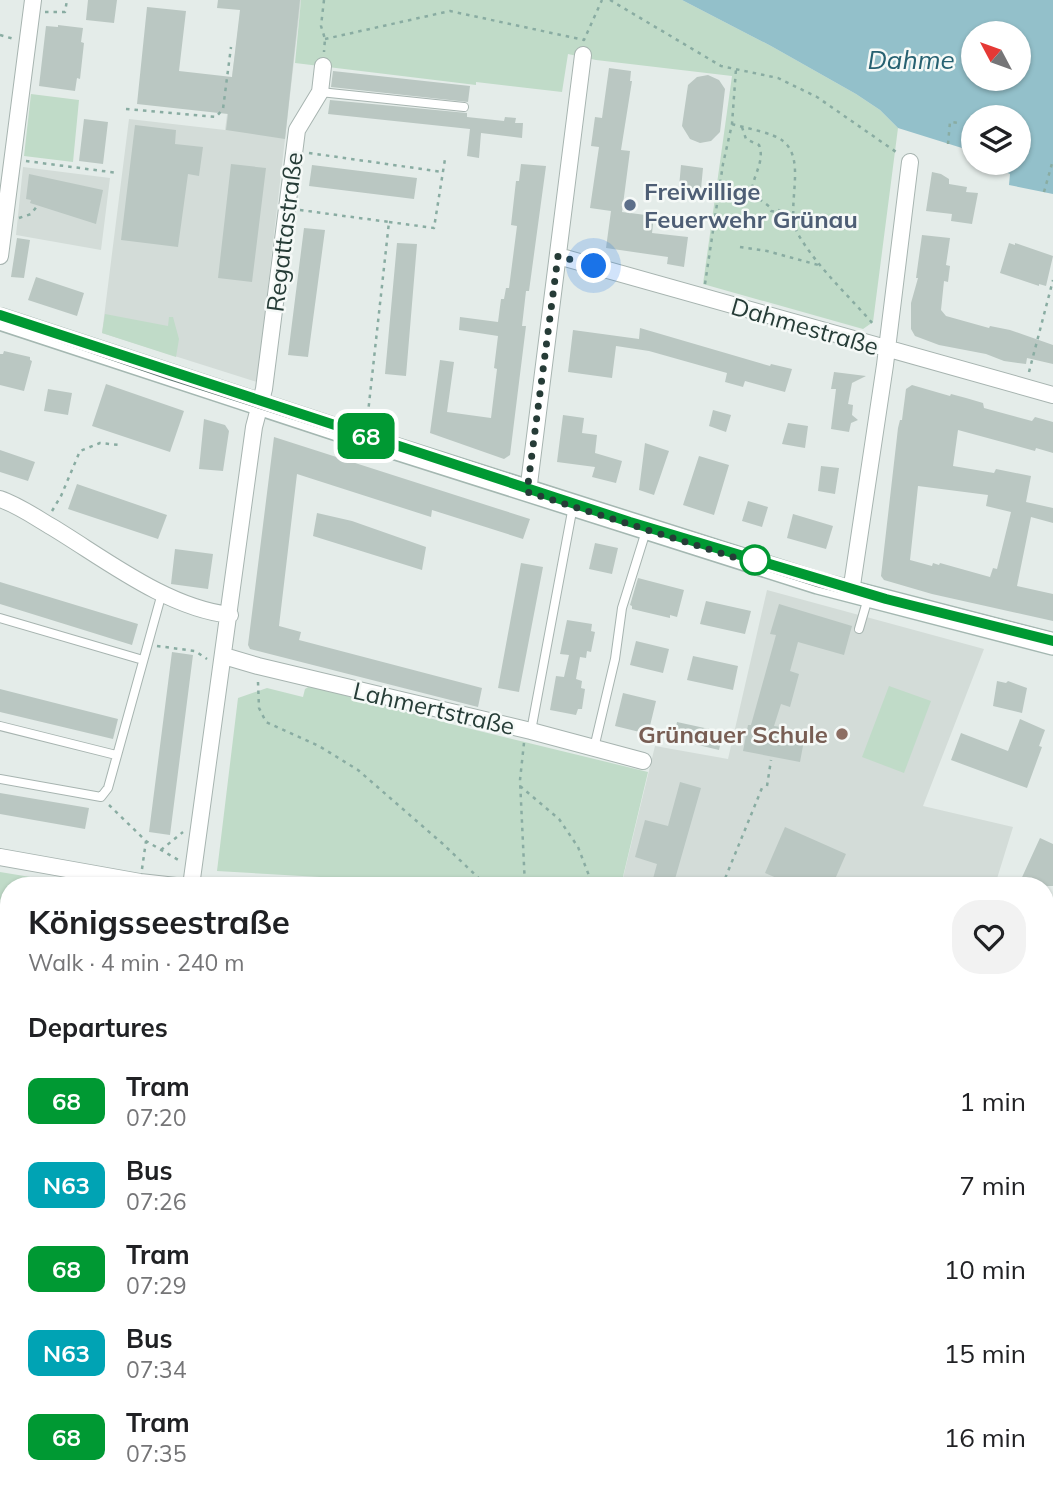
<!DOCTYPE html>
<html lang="en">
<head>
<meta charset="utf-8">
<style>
  :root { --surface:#fff; --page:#f2f2f2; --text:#202124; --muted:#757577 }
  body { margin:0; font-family:Mulish,sans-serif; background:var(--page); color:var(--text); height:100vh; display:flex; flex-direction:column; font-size:26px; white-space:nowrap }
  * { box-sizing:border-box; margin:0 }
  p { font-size:23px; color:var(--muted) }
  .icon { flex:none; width:38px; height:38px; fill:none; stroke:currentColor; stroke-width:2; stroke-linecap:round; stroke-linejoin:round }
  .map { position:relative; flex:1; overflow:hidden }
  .sheet { position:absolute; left:0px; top:877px; width:1054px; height:618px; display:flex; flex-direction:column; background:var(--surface); border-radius:28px 28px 0 0; box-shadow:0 2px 5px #0004 }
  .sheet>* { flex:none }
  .badge { padding:0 14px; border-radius:10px; font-size:24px; line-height:46px }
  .needle { width:46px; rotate:311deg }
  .buttons { position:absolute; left:961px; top:21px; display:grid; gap:14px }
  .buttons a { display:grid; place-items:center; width:70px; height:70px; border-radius:50%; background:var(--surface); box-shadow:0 2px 5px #0004; font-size:35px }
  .you { position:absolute; width:35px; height:35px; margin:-18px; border:5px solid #fff; border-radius:50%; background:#1a73e8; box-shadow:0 0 0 10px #1a73e833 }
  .map>.badge { position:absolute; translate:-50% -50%; box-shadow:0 0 0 4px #fff }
  h2 { padding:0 28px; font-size:26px; line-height:63px }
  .round { display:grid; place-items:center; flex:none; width:74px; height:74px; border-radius:28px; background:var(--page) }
  .head { display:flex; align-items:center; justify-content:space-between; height:119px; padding:0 28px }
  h1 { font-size:33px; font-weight:700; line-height:52px }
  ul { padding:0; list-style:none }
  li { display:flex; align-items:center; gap:21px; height:84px; padding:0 28px }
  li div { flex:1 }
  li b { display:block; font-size:26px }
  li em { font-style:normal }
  li .badge { min-width:77px; font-weight:700; text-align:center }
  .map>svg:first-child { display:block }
</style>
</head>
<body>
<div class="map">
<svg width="1053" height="1494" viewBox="0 0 1053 1494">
  <rect width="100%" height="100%" fill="#e4ece9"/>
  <path fill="#d3dcd8" d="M242 0H301L257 382 102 333 129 119 225 130Z
    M23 167 110 178 101 250 16 235Z
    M767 590 984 649 923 806 1013 827 995 885 621 886 655 746 728 759Z"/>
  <path fill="#c0dbc8" d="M301 0H682L771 46 856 94 880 110 898 128 873 322 863 329 703 284 732 76 596 60 568 54 562 92 476 82V85L295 63Z
    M31 94 79 100 73 162 24 156Z
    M105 314 168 326 169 317H173L179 339 176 357 102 333Z
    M310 686 455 725 648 772 621 885H460L217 871 238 698 267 688 303 697 305 689Z
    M889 686 931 701 904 773 862 757Z
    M0 872 79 885 9 886V1486H611L606 1494H0Z"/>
  <path fill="#93c0ca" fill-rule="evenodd" d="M682 0H1053V194L1009 185 1010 174 987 163H1018V117H973V154L962 148 898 128 880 110 856 94 771 46ZM973 33H1018V79H973Z"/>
  <path fill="#bac7c2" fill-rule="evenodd" d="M88 0H117L114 23 86 20Z
    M218 0H300L285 139 226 130 228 114 137 104 147 7 186 11 179 71 232 77 240 10 217 8Z
    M58 25 83 28 81 42 84 43 80 79 77 78 75 91 39 86 46 26 58 27Z
    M609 68 631 71 630 81H632L621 150 630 151 622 212 654 216 652 233 688 237 684 267 667 264 668 257 606 248 611 211 590 208 599 147 591 146 595 117 602 118Z
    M333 71 470 86 468 102 331 87Z
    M708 75 719 80 725 89 720 132 711 141 700 143 690 139 682 126 688 85 697 77Z
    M330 100 467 113V117L504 121 505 117 516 118 515 123H523L522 138 481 133 479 158 467 156 470 129 328 114Z
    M84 119 108 122 103 164 79 161Z
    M135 125 176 130 175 144 203 147 199 176 188 174 178 247 121 240Z
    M231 164 266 168 252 282 218 278Z
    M521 164 546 166 529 291H526L522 326H526L510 455 504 459 430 433 440 360 454 362 447 412 491 418 497 369 494 368 498 336 459 330 460 317 498 322 501 299H504L506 288H509L517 226 511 225 516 181H519Z
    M312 165 417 178 414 199 309 186Z
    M681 165 703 168 701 189 679 187Z
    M932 172 941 174 949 179V184L967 187 966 192 978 193 972 224 951 221 952 214 926 211Z
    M29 174 103 190 96 224 30 203 31 200 26 199Z
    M304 228 325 230 308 357 288 355Z
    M922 235 950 238 946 265 950 266 948 282 944 281 941 310 946 316 989 328 990 326 1010 330 1053 345V364L1027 358 1026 364 1004 361 986 354 939 345 915 336 911 329V303L918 278H916Z
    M17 238 30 240 24 278 11 277Z
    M397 243 417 244 406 376 385 374Z
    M1009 243 1015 245V243L1053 256 1046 286 1039 284V286L1000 273Z
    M36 277 84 293 77 316 28 300Z
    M640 328 770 366 771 364 792 369 785 392 745 381 743 387 725 382 727 373 649 351 616 346 612 378 568 372 573 330 639 339Z
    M4 351 30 357V360L32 361 24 391 0 385V354H3Z
    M834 372 866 376 852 383 848 404 853 405 852 415 858 420 851 423 849 432 831 429 836 389H831Z
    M106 384 184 411 170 452 92 426Z
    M912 385 950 396 951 394 966 398 983 403 984 408 1032 421 1035 417 1053 422V453L1036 448 1035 451 958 430 953 466 994 473 996 469 1031 476 1026 502 1053 508V523L1031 517 1017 586 1053 594V621L932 594 884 580 881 576 898 428 900 420H902L906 389ZM918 486 988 495 986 506 1011 512 997 569 993 568 990 577 940 563 939 565 933 563 932 566 910 560Z
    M48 389 72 393 68 415 44 411Z
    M713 410 731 415 726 432 709 426Z
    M563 415 584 418 582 433 597 435 595 453 622 461 616 483 592 477 595 467 557 462Z
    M204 419 225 425 229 431 223 471 199 469Z
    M788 423 808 426 805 448 782 444Z
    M274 437 530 519 523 539 432 510 431 517 297 474 279 626 301 632 299 640 482 688 478 707 250 649 248 645Z
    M645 443 669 451 654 495 639 490Z
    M0 450 35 462 28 481 0 472Z
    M699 456 729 465 714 515 683 505Z
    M821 466 839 468 835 494 818 491Z
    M77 484 167 515 158 539 68 509Z
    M748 501 768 507 762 527 742 521Z
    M317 513 352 521 426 547 422 570 313 536Z
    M793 514 833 526 826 549 787 538Z
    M595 543 618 548 612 574 589 569Z
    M175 549 213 554 208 589 171 584Z
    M521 563 543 567 519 692 498 688Z
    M638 578 684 590 677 617 670 615V618L632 609V606L630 605Z
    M0 582 138 624 132 645 0 604Z
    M706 601 751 611 745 634 700 624Z
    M779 604 852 626 844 655 798 642 790 671 799 674 790 707 781 704 774 726 781 727 780 730 805 735 800 762 743 751 748 725H751L776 635 770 634Z
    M567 620 592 624 591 631 595 632 591 652 587 651 586 658 580 657 576 679 582 681 581 688 585 689 582 709H578L576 715 550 710 556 676 564 677 569 655 560 654Z
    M636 641 669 649 663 673 630 665Z
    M172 652 193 655 170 835 149 832Z
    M693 656 738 666 733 690 687 680Z
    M997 681 1006 683 1008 681 1027 688 1022 713 993 706Z
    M0 689 118 719 113 739 0 712Z
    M623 693 656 701 648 734 615 726Z
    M1020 719 1045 730 1039 746 1042 747 1027 788 951 760 961 733 1008 751Z
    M677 722 723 732 719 750 673 739Z
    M680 782 701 788 673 886H651L657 864 635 857 645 820 668 826Z
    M0 793 89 808 85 829 0 814Z
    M785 827 846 854 832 886H795L765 873Z
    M1040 838 1053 844V886H1018Z"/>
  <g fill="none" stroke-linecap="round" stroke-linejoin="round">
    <g stroke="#a7b4b0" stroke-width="10">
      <path id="service" d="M320 92 464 107
        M0 618 143 660
        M859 629 868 598
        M0 726 116 755
        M531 731 573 506
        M594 748 615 659 622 608 646 531
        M0 779 101 797 108 788 162 593"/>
    </g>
    <g stroke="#a7b4b0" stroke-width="18">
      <path id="minor" d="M0 256 33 0
        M558 256 1053 395
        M528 492 583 55
        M0 499C18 505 35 517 52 527 105 559 167 608 230 615
        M851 592 885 365 910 162
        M224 656 258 666 531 731 643 761
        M0 857 140 882 176 886
        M191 886 254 427 264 389 297 130 320 92 323 66
        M1045 1125 1053 1128
        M1045 1337 1053 1312
        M1045 1431 1053 1433
        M755 1486 761 1494"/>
    </g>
    <g stroke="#a4b7b1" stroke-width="24">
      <path id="secondary" d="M0 319 365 439 818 583 1053 644"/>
    </g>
    <path stroke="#89aca2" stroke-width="2.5" stroke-dasharray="3.5 5" stroke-linecap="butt" d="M324 0 321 26 325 39 324 52
      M610 0 721 66 778 78 817 97 899 154
      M45 12H65L67 0
      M0 35 14 39
      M325 39 450 11 584 40 602 0
      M126 109 216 117 223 109 231 47
      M1008 116 1009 117
      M732 124C745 128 774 133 783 141 808 161 784 209 798 234 817 267 849 296 874 325
      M742 127 746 139 759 145C765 161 754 173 752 190L758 198 770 207 771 211 776 212 778 210 793 215
      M948 144 950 122 960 123
      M309 153 443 172
      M26 161 118 173
      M1002 170 1004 163
      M1044 192 1053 160
      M300 210 389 222 367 422
      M19 218 31 214 38 205
      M389 222 434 228 445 159
      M740 247 767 251 822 266
      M705 284 723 164 732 124 736 69
      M1029 372 1053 280
      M52 511 61 496 80 451 100 443 120 445
      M157 646 195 651 207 659
      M258 682 259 708 266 722 319 746 358 770 443 844 487 886
      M524 743 520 780 525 886
      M520 786 559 819 578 847 593 886
      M767 786 771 760
      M109 805 146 841 180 861
      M161 850 183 832
      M142 869 146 841
      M722 886 762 788
      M0 1040 9 1035
      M0 1099 9 1107
      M0 1143H9
      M123 1486V1494
      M452 1486 468 1494
      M461 1486 481 1494
      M542 1486 543 1494"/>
    <use href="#service" stroke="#fff" stroke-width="8"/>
    <use href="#minor" stroke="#fff" stroke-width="16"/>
    <use href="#secondary" stroke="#fff" stroke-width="21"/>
    <path stroke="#607772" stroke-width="2" d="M0 321 166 378 817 586 1053 647"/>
  </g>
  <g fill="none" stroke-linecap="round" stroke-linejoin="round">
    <g stroke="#fff" stroke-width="16">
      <path id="line" d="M0 315 630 522 886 599 1053 641"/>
    </g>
    <use href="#line" stroke="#093" stroke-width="10"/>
    <path stroke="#263c37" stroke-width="7" stroke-dasharray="0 12.6" d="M594 266 558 256 527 492 746 561 755 560"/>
  </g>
  <circle fill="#5c6f8a" stroke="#f5f9f7" stroke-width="2.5" cx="630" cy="205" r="7"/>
  <circle fill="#fff" stroke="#093" stroke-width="3.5" cx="755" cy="560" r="14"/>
  <circle fill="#8d6e63" stroke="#f5f9f7" stroke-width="2.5" cx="842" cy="734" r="7"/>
  <g text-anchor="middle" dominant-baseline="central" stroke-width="5" stroke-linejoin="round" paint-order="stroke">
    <g font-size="24" font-weight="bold" fill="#4e5e75" stroke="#f5f9f7" text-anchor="start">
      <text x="644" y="191">Freiwillige<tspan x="644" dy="28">Feuerwehr Grünau</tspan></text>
    </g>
    <g font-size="24" fill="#263c37" stroke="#f5f9f7">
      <text transform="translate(284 232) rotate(-83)">Regattastraße</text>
      <text transform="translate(805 326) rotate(16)">Dahmestraße</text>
      <text transform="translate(434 708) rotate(13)">Lahmertstraße</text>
    </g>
    <g font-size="24" font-weight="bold" fill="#785e54" stroke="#f5f9f7" text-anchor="end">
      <text x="828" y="734">Grünauer Schule</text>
    </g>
    <g font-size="26" font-style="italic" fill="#266171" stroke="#f5f9f7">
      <text x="911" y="59">Dahme</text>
    </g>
  </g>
</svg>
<div class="buttons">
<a><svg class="needle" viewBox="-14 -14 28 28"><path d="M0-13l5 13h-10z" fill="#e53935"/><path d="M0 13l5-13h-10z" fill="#757577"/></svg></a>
<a><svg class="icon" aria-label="layers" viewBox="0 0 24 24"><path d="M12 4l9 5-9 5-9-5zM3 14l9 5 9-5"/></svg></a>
</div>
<div class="you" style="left:594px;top:266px"></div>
<b class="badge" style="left:366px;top:436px;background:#093;color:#fff">68</b>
<section class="sheet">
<div class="head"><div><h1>Königsseestraße</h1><p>Walk · 4 min · 240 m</p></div><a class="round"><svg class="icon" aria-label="heart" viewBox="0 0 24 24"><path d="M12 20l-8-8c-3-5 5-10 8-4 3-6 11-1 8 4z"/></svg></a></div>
<h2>Departures</h2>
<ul>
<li><span class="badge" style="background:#093;color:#fff">68</span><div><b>Tram</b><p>07:20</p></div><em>1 min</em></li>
<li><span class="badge" style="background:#00a3b4;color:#fff">N63</span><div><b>Bus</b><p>07:26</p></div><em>7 min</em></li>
<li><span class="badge" style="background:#093;color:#fff">68</span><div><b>Tram</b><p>07:29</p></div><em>10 min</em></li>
<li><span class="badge" style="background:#00a3b4;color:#fff">N63</span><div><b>Bus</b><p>07:34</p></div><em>15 min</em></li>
<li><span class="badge" style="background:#093;color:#fff">68</span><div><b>Tram</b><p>07:35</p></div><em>16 min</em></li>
</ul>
</section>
</div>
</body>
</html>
